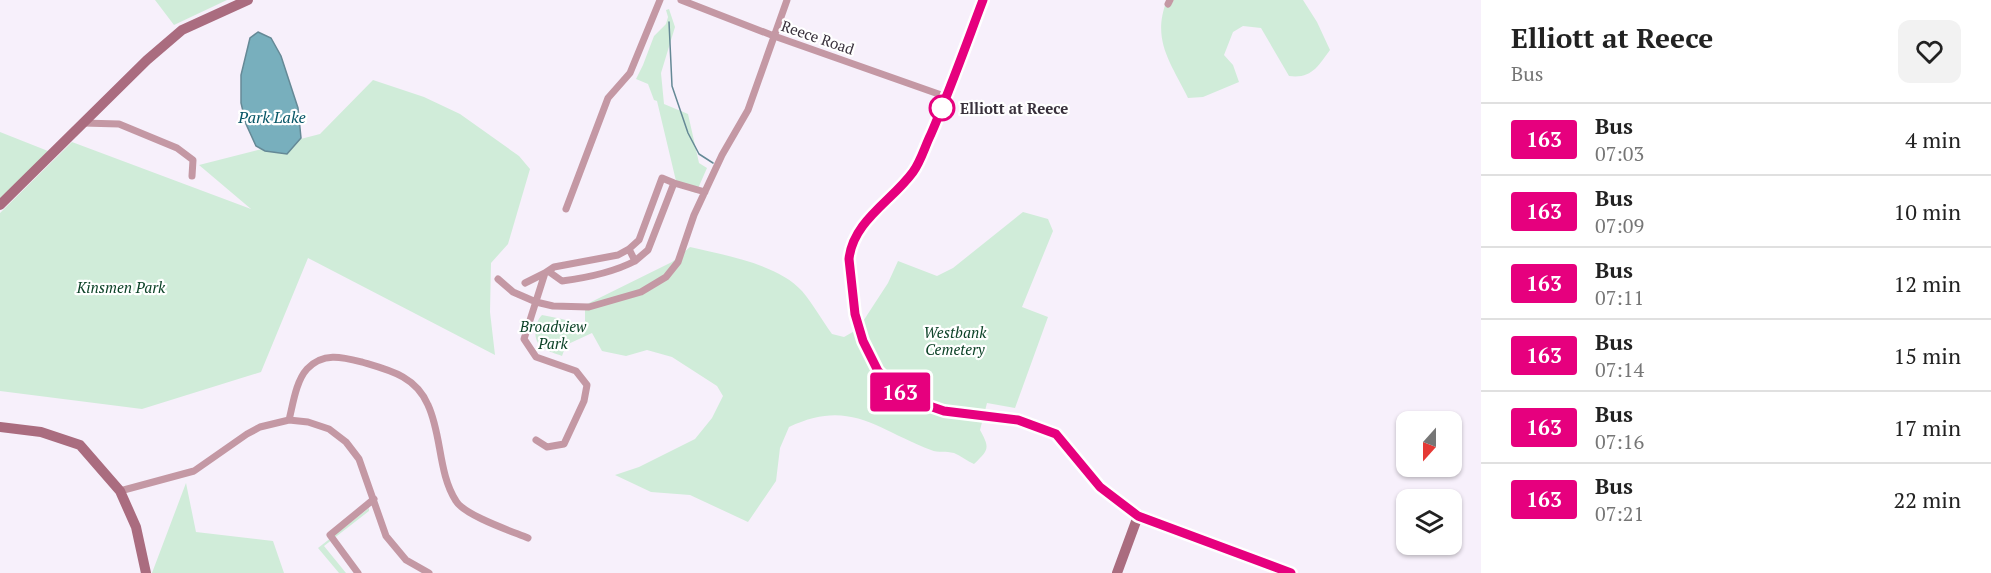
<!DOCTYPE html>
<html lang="en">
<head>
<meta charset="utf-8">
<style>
  :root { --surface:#fff; --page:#f2f2f2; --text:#222; --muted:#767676; --line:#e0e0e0 }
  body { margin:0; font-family:"PT Serif",serif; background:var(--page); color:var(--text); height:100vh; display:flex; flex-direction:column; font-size:22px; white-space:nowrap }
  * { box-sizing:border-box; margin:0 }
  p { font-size:20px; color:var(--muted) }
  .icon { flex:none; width:33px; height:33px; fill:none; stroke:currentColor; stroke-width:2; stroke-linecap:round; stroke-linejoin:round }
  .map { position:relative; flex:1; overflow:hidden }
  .panel { display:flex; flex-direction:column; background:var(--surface); width:510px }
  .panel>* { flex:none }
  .badge { padding:0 12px; border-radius:4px; font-size:21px; line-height:39px }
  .needle { width:39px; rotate:201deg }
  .buttons { position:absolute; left:1396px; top:411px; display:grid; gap:12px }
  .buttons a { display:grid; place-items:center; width:66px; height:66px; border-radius:12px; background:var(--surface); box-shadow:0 2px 4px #0004; font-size:30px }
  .map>.badge { position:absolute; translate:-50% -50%; box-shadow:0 0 0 3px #fff }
  .round { display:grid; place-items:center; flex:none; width:63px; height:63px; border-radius:12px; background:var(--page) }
  .head { display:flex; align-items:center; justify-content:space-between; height:102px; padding:0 30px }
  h1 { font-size:28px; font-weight:700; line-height:45px }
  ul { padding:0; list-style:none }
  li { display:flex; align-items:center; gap:18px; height:72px; padding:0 30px; border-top:2px solid var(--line) }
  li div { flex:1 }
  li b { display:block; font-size:22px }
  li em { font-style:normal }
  li .badge { min-width:66px; font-weight:700; text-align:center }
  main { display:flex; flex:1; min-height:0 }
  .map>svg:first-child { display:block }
</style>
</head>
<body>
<main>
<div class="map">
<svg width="1481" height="573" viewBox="0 0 1481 573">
  <rect width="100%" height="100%" fill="#f7f0fb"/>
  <path fill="#d0ecd9" d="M155 0H227L174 25Z
    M1167 0H1303L1317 22 1330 50C1318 66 1312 79 1289 76L1261 28 1243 26 1233 32 1224 55 1233 65 1239 82 1203 97 1188 98C1171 63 1151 40 1167 0Z
    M669 9 675 27 661 73 664 104 688 114 699 163 707 168 696 193 690 191 676 181 657 101 654 100 648 84 636 79 643 65 654 36 666 24 668 17 666 10Z
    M373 80 424 97 460 114 519 156 530 169 508 244 491 263 490 312 495 355 308 258 261 372 142 409 0 391V213L72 142 251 209 199 165 320 134Z
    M0 132 48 151 0 201Z
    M1023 212 1048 219 1053 231 1022 307 1048 317 1015 408 987 403 980 430C990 448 989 450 974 464 967 461 961 456 954 453 946 451 938 453 931 450 876 429 850 398 789 427L780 448 776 481 748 522 690 495 651 492 615 475 639 467 695 439 712 418 723 396 717 386 672 357 647 350 626 356 602 351 592 333 566 345 562 356C548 351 532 347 536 328 537 323 538 319 542 315L562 319 588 327 585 321V305L672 262 690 247C724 255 778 264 802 291 813 304 822 320 832 334L844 337 858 329 888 283 898 261 937 276 953 268Z
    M186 483 196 532 273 541 284 573H152Z
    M369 508V511L324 546 346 573H339L318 548Z"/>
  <path fill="#78afbd" stroke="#658996" stroke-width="1.5" d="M258 32 271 38 281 56 298 108 301 138 287 154 265 151 256 146 246 124 241 103V75L250 38Z"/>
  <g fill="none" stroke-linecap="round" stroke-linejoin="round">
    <path stroke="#658996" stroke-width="1.5" d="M669 22 672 86 688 133 699 154 713 163"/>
    <path stroke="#c498a4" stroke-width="7" d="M681 0 774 36 947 97
      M1168 4 1170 0
      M83 123 119 124 177 148 193 160 192 176
      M566 209 608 98 630 73 660 0
      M635 261 648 250 674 183
      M548 271 562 281C585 278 614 272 635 261L629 249 639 240 662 178 674 183 705 192
      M498 279 513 292 536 302 553 306 589 307 641 292 666 277 678 262 694 215 722 155 748 110 787 0
      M525 283 545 273
      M289 420C293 404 296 381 307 369 323 352 342 357 362 362 389 370 416 376 428 405 442 435 438 473 456 501 464 515 511 531 528 538
      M536 440 547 447 564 444 584 401 587 385 576 371 536 357 524 339 545 273 554 267 618 255 629 249
      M120 491 194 471 247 434 260 427 289 420 308 422 329 429 346 442 359 459 386 536 406 560 429 573
      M1138 516 1291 573
      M358 573 330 535 374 499"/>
    <path stroke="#aa6c7f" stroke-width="10" d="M983 0 947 97 915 171 879 210 863 224 854 240 849 259 855 314 863 341 878 371 889 383 911 400 943 411 1018 420 1056 434 1100 487 1138 516 1117 573
      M0 205 147 60 182 30 248 0
      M0 427 41 432 80 445 120 491 136 527 146 573"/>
  </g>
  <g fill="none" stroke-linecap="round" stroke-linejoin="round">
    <g stroke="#fff" stroke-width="14">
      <path id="line" d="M983 0C966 45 950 90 931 134 925 146 921 161 913 172 892 201 853 221 849 259L855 314 863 341 878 371 899 392 912 400 944 411 1018 420 1056 434 1100 487 1138 516 1291 573"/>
    </g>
    <use href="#line" stroke="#e6007e" stroke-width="9"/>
  </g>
  <circle fill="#fff" stroke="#e6007e" stroke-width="3" cx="942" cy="108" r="12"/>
  <g text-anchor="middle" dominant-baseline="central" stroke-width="4.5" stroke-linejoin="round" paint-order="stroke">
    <g font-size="15" fill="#39313c" stroke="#fff">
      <text transform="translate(818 37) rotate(19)">Reece Road</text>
    </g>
    <g font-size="15" font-weight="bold" fill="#39313c" stroke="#fff" text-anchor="start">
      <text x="960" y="108">Elliott at Reece</text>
    </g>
    <g font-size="15" font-style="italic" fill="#0c4227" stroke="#fff">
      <text x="121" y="287">Kinsmen Park</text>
      <text x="553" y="326">Broadview<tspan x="553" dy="17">Park</tspan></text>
      <text x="955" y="332">Westbank<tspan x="955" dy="17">Cemetery</tspan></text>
    </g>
    <g font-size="16" font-style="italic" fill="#075667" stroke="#fff">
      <text x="272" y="117">Park Lake</text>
    </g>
  </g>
</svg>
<div class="buttons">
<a><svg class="needle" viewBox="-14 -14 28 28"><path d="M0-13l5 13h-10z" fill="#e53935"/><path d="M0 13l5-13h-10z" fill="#767676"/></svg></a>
<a><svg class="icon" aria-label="layers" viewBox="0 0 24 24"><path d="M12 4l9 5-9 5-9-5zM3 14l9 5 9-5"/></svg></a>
</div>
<b class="badge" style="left:900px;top:392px;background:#e6007e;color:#fff">163</b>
</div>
<section class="panel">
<div class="head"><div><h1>Elliott at Reece</h1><p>Bus</p></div><a class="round"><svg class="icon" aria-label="heart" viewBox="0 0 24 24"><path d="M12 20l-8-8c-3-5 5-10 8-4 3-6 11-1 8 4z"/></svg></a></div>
<ul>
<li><span class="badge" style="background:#e6007e;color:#fff">163</span><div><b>Bus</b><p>07:03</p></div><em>4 min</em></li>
<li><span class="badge" style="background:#e6007e;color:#fff">163</span><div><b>Bus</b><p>07:09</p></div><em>10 min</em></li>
<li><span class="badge" style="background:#e6007e;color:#fff">163</span><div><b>Bus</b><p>07:11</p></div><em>12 min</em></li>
<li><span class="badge" style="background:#e6007e;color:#fff">163</span><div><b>Bus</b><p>07:14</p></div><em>15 min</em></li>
<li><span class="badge" style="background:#e6007e;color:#fff">163</span><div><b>Bus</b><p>07:16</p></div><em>17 min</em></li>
<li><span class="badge" style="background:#e6007e;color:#fff">163</span><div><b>Bus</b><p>07:21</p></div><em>22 min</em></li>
</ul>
</section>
</main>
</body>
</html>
